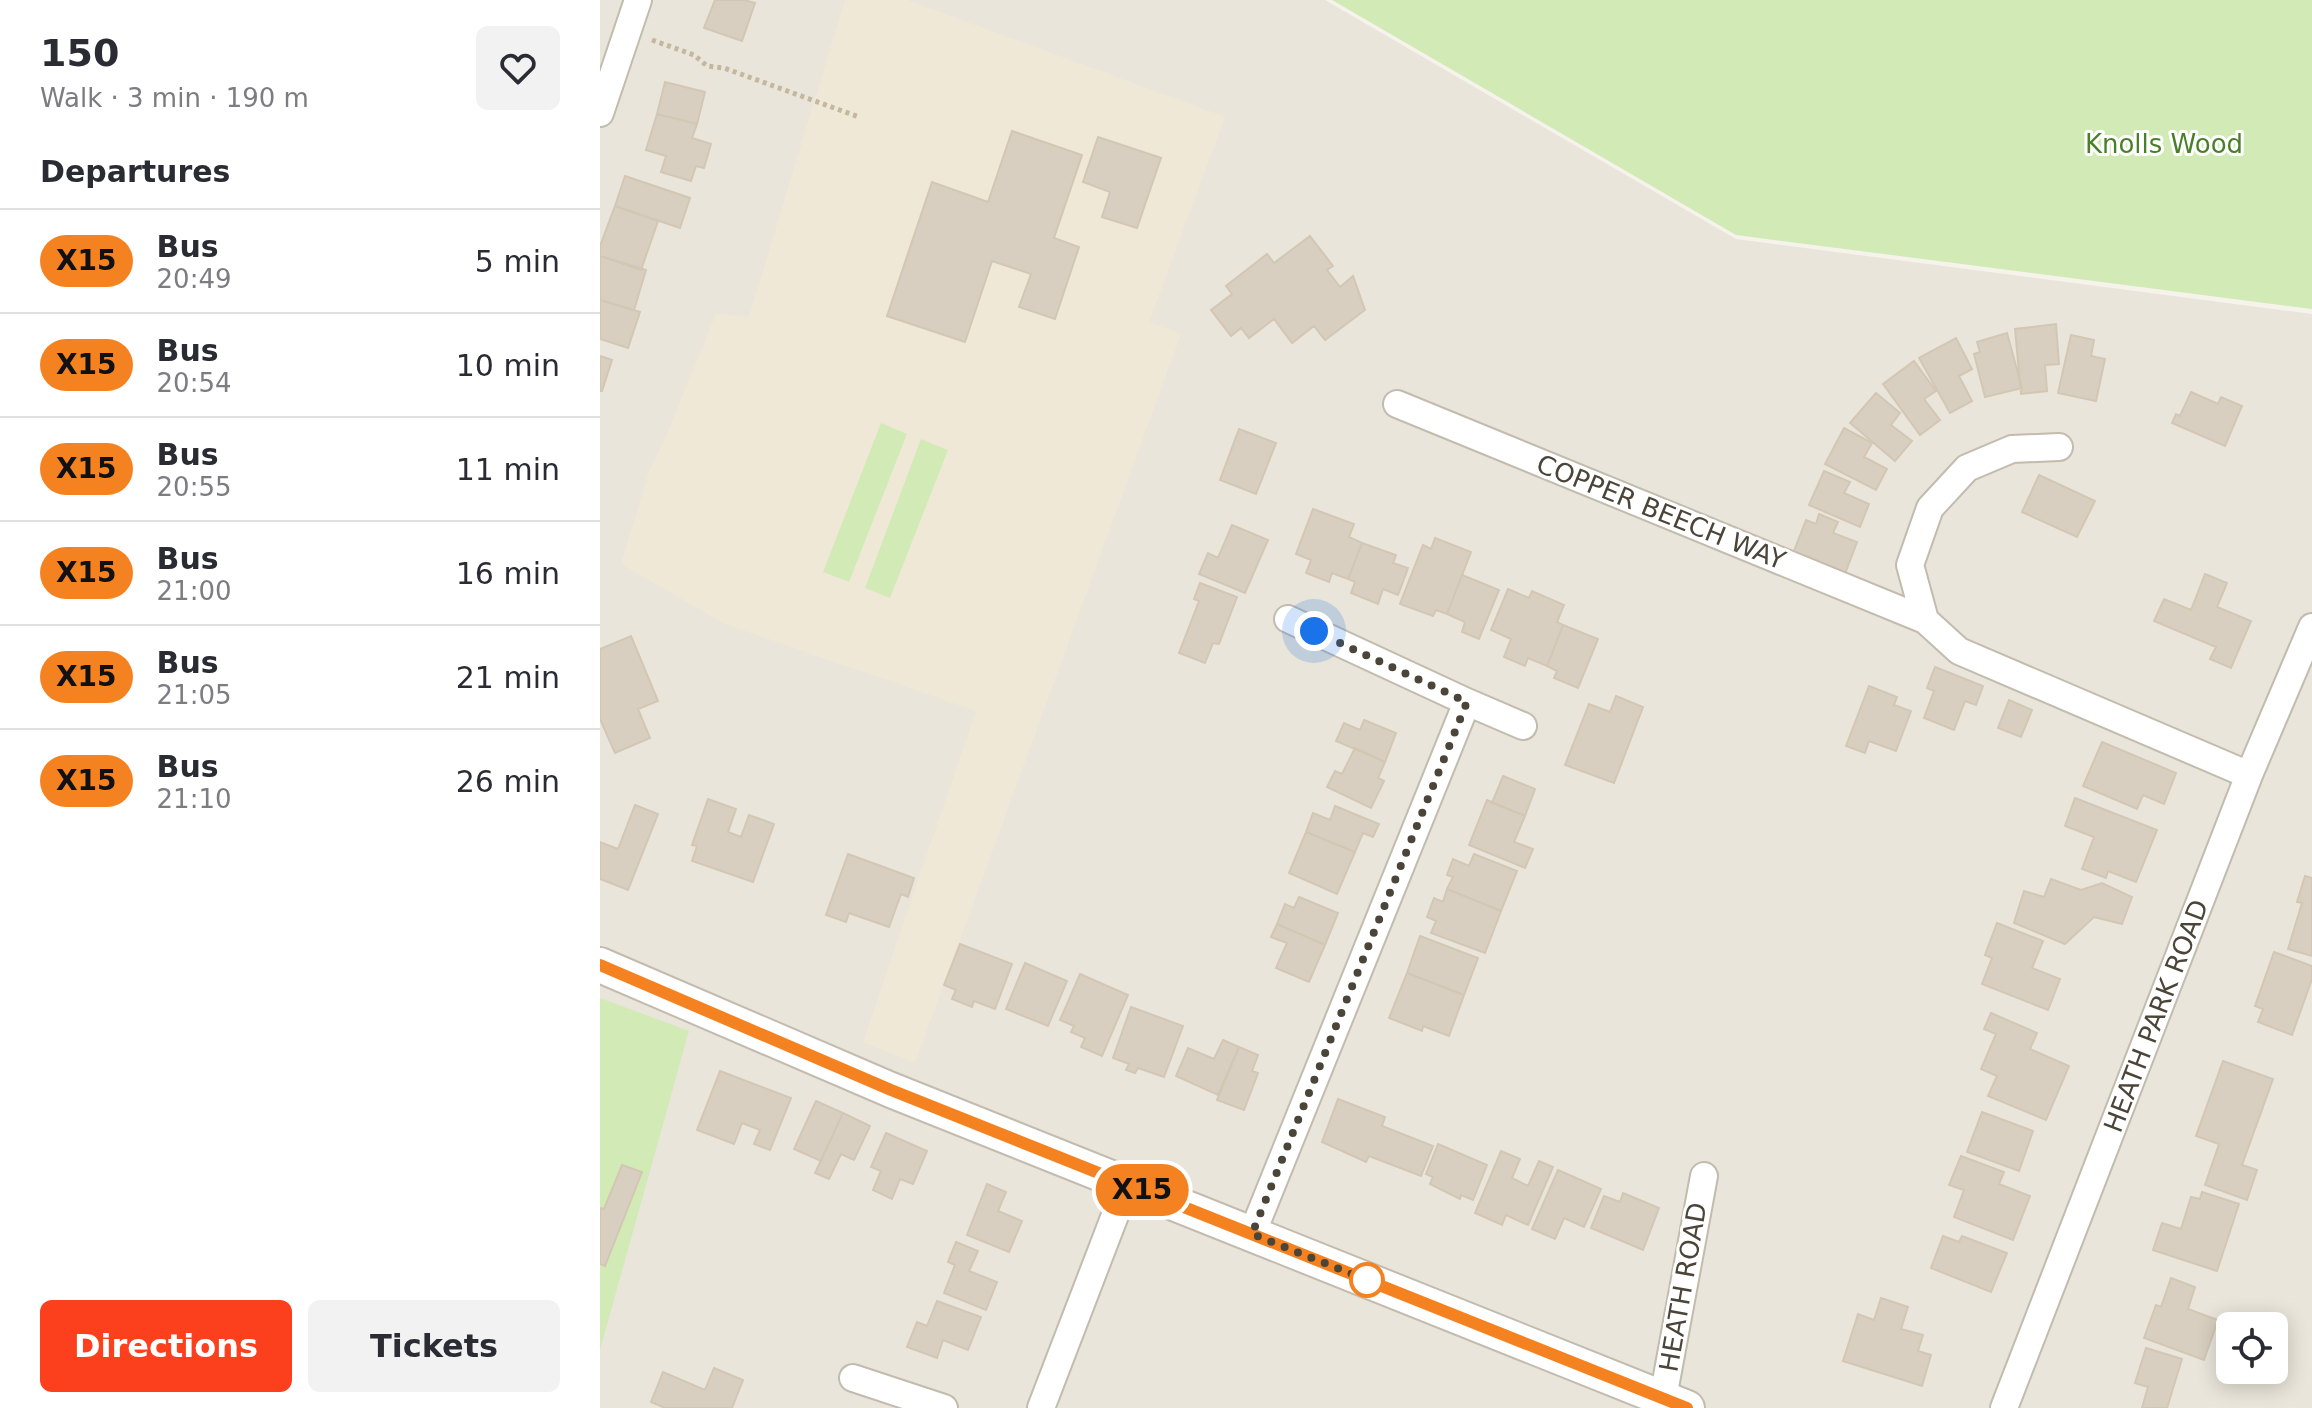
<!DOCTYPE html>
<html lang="en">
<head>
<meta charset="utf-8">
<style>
  :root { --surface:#fff; --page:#f2f2f3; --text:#2b2b33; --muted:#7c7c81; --line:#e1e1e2; --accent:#fc3f1d }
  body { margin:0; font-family:"DejaVu Sans",sans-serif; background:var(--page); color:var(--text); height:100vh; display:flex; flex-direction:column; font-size:30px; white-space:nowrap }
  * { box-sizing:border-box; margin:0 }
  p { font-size:26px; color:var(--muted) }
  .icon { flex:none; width:44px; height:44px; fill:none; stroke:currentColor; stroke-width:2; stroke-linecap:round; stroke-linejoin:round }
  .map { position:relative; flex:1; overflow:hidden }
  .panel { display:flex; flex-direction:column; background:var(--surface); width:600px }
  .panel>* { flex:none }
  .badge { padding:0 16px; border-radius:26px; font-size:28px; line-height:52px }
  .fabs { position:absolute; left:1616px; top:1312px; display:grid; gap:16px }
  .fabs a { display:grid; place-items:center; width:72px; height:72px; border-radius:12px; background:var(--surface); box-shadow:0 4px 20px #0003; font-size:40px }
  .you { position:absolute; width:40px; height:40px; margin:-20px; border:6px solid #fff; border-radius:50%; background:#1a73e8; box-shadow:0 0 0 12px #1a73e833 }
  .map>.badge { position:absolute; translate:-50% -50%; box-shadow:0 0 0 4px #fff }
  h2 { padding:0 40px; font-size:30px; line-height:72px }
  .round { display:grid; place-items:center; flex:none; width:84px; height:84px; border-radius:12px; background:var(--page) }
  .head { display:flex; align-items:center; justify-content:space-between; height:136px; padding:0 40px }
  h1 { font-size:38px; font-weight:800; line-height:60px }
  .action { display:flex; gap:16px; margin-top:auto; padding:16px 40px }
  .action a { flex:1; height:92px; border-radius:12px; background:var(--accent); color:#fff; font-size:32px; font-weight:800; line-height:92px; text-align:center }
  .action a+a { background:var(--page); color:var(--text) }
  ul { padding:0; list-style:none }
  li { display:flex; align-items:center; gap:24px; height:104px; padding:0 40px; border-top:2px solid var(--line) }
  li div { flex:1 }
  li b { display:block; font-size:30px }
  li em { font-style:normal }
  li .badge { min-width:88px; font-weight:700; text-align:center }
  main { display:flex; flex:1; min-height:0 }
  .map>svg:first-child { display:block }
</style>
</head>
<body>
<main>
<section class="panel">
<div class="head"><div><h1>150</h1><p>Walk · 3 min · 190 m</p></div><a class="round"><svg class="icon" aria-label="heart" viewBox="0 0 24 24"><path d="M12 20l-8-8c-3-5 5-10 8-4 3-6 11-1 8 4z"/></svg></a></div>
<h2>Departures</h2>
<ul>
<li><span class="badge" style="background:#f58220;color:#111">X15</span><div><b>Bus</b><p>20:49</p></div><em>5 min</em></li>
<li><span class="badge" style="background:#f58220;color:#111">X15</span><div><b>Bus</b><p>20:54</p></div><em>10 min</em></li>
<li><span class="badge" style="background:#f58220;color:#111">X15</span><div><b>Bus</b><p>20:55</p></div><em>11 min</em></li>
<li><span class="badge" style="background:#f58220;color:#111">X15</span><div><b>Bus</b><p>21:00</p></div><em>16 min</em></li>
<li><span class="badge" style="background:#f58220;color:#111">X15</span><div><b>Bus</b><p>21:05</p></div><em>21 min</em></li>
<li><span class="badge" style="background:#f58220;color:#111">X15</span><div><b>Bus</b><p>21:10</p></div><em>26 min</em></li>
</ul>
<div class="action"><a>Directions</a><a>Tickets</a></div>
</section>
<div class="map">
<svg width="1712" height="1408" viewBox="0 0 1712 1408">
  <rect width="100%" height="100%" fill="#f6f3ec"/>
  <path fill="#eae5da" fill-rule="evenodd" d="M0 0H725L1136 239 1712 314V1408H0ZM1630 1326H1674V1370H1630Z"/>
  <path fill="#efe8d6" d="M245 0H307L625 117 549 322 581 334 315 1063 263 1042 376 711 125 624 21 564 49 472 68 432 116 314 149 317Z"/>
  <path fill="#d2eab5" d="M732 0H1712V309L1136 235Z
    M281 423 307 434 249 582 223 572Z
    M321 439 348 450 290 598 265 588Z
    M0 998 89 1031 0 1350Z"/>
  <path fill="#d8cfc1" stroke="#d3c7b4" stroke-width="2" d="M115 0H144L155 3 142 41 104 28Z
    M65 82 105 92 97 124 57 114Z
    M57 114 97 124 92 138 111 144 104 168 96 166 91 181 61 172 66 156 46 150Z
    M412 131 482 155 454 238 479 247 455 319 419 307 431 274 392 261 365 342 287 316 332 182 388 202Z
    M498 137 561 158 537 228 502 217 510 192 483 182Z
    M25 176 90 198 80 228 15 206Z
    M15 206 58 221 41 270 0 256V246Z
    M710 236 733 266 727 270 740 287 753 276 765 310 725 340 714 326 692 343 674 319 649 338 641 328 631 336 611 310 632 294 626 286 667 254 674 263Z
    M0 256 46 270 34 310 0 300Z
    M0 300 40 312 28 348 0 339Z
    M1456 324 1459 364 1445 365 1447 391 1421 394 1415 329Z
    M1407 333 1422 388 1385 397 1374 354 1380 352 1377 342Z
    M1471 335 1494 340 1491 356 1505 359 1496 401 1458 393Z
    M1356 338 1372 369 1359 376 1372 401 1350 413 1319 358Z
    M0 356 12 360 2 391H0Z
    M1314 361 1336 391 1324 399 1340 420 1320 435 1283 384Z
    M1591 392 1618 404 1621 397 1642 406 1625 446 1572 423 1576 414 1580 416Z
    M1276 393 1300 413 1291 425 1312 441 1295 461 1250 423Z
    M1244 428 1272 443 1264 457 1287 469 1276 490 1225 464Z
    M639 429 676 443 656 494 620 480Z
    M1224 471 1250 482 1244 493 1269 504 1260 527 1209 505Z
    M1439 475 1495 501 1477 537 1422 512Z
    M713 509 754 524 749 537 762 543 748 579 732 573 729 582 706 573 711 560 696 554Z
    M1219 514 1238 522 1233 533 1257 542 1243 579 1191 559 1206 520 1216 524Z
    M632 525 668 540 645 593 599 574 608 553 618 558Z
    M835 538 871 552 847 614 836 610 833 616 800 604 823 545 831 549Z
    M762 543 796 555 793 563 808 568 798 595 783 589 778 604 751 593 755 582 748 579Z
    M1605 574 1627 583 1617 607 1651 621 1631 668 1610 659 1616 647 1554 621 1564 599 1591 610Z
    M862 575 899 590 879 639 862 632 865 622 847 614Z
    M600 583 637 597 619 644 613 643 605 663 579 653 599 601 594 599Z
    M908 589 929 598 932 591 964 605 957 622 963 625 947 666 928 658 925 666 904 657 911 639 891 630Z
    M963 625 998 639 978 688 954 678 957 671 947 666Z
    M31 636 58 701 38 709 50 738 15 753 0 719V649Z
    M1335 667 1383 686 1376 705 1365 701 1354 730 1324 718 1334 691 1327 688Z
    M1269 686 1297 697 1294 705 1311 711 1296 751 1269 741 1265 753 1246 746Z
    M1016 696 1043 707 1014 783 965 765 989 704 1010 712Z
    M1409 700 1432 710 1421 737 1398 728Z
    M764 720 796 733 785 762 736 741 744 723 760 730Z
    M1502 742 1576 773 1564 804 1543 795 1537 809 1483 786Z
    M755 748 785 762 778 778 784 781 771 808 727 787 735 771 742 774Z
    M903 776 935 789 925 816 892 803Z
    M1475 798 1557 830 1536 882 1508 871 1506 878 1482 869 1494 837 1465 826Z
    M108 799 136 809 128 832 141 837 149 815 174 824 153 882 92 861 97 846 92 845Z
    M887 800 925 816 914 842 933 849 925 868 869 845Z
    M35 805 58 814 28 890 0 879V842L18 849Z
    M735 806 779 824 773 837 763 833 755 852 706 832 713 813 730 820Z
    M706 832 755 852 737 894 689 873Z
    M248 854 314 878 308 897 301 894 289 927 249 913 246 922 226 915Z
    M874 854 917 871 901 911 847 889 853 877 847 875 853 859 869 866Z
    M1705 876 1712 878V956L1688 949 1702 903 1697 902Z
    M1451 879 1481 890 1502 883 1532 897 1522 924 1494 917 1465 944 1414 923 1424 891 1444 897Z
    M847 889 901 911 885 953 831 933 836 921 827 917 834 898 843 902Z
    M699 897 738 913 725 945 677 924 685 904 694 908Z
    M1397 923 1443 941 1432 968 1460 979 1448 1010 1382 984 1392 958 1385 955Z
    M677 924 725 945 709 982 676 968 687 943 671 937Z
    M820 936 878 958 864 995 807 973Z
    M360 944 412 964 395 1009 374 1001 372 1007 352 999 356 990 344 985Z
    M1674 952 1712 966V979L1692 1035 1658 1022 1663 1009 1655 1006Z
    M425 963 467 981 448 1026 406 1009Z
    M807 973 864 995 849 1036 823 1026 822 1031 789 1018Z
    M480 974 528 995 502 1056 481 1047 485 1038 471 1032 474 1026 460 1020Z
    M531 1007 583 1026 564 1077 538 1068 535 1073 526 1070 529 1064 513 1058Z
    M1391 1013 1437 1033 1430 1049 1469 1066 1446 1120 1388 1096 1397 1076 1381 1069 1396 1034 1384 1029Z
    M623 1040 639 1047 618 1095 576 1076 588 1048 614 1059Z
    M639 1047 658 1055 652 1071 658 1073 644 1110 617 1100Z
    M1623 1061 1673 1079 1642 1165 1657 1170 1647 1200 1605 1185 1619 1144 1596 1136Z
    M120 1071 191 1098 170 1150 154 1144 160 1130 142 1123 134 1144 97 1130Z
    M738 1099 785 1117 782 1126 833 1146 821 1176 769 1156 766 1162 722 1142Z
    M216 1101 243 1113 221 1161 194 1149Z
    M1382 1112 1433 1131 1419 1171 1367 1152Z
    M243 1113 270 1126 254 1160 241 1154 229 1179 215 1173Z
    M286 1133 327 1151 313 1184 300 1179 292 1199 273 1190 281 1171 271 1167Z
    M838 1144 887 1165 873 1200 861 1195 860 1199 830 1184 833 1177 826 1174Z
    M901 1151 920 1159 912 1178 928 1186 939 1161 953 1167 928 1225 906 1215 902 1225 875 1213Z
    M1361 1156 1404 1172 1399 1184 1430 1196 1413 1240 1354 1217 1364 1190 1349 1185Z
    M22 1165 42 1172 5 1266 0 1264V1208L4 1209Z
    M958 1170 1001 1189 984 1227 964 1218 955 1239 932 1229Z
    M387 1184 406 1192 398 1211 422 1221 409 1252 367 1235Z
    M1602 1192 1639 1204 1617 1271 1553 1250 1562 1223 1581 1229 1591 1197 1600 1199Z
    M1023 1193 1059 1208 1043 1250 991 1228 1004 1196 1020 1202Z
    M1343 1236 1359 1242 1362 1236 1407 1253 1391 1292 1331 1268Z
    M356 1242 378 1251 369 1271 397 1282 386 1310 344 1293 355 1265 348 1262Z
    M1571 1278 1595 1287 1588 1309 1618 1320 1604 1360 1544 1338 1556 1305 1561 1307Z
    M1281 1298 1308 1307 1301 1329 1323 1335 1318 1351 1331 1355 1322 1386 1243 1361 1258 1314 1274 1320Z
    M337 1301 381 1317 368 1350 343 1340 337 1358 307 1347 317 1322 327 1326Z
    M1546 1348 1582 1359 1567 1408H1542L1548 1387 1535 1383Z
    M114 1368 143 1380 132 1408H65L51 1402 63 1372 105 1390Z"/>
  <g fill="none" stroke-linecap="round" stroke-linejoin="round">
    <g stroke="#c2bbae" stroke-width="30">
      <path id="minor" d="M0 113 38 0
        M797 404 1325 620
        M1459 447 1412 449 1367 468 1330 508 1310 565 1325 620 1359 651 1649 775
        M867 702 923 726
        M652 1234 867 702 688 619
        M253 1378 344 1408
        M1063 1398 1104 1176
        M441 1408 527 1184
        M1404 1408 1649 775 1712 627"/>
    </g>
    <g stroke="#c2bbae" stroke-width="38">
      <path id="tertiary" d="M0 965 291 1090 1087 1408"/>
    </g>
    <path stroke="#c4b79f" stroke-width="5" stroke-dasharray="4 4" stroke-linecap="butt" d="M52 40 94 55 107 66 124 68 259 117"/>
    <use href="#minor" stroke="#fff" stroke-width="26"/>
    <use href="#tertiary" stroke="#fff" stroke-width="34"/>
  </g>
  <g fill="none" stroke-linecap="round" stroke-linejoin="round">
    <g stroke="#fff" stroke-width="18">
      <path id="line" d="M0 965 291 1090 1087 1408"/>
    </g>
    <use href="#line" stroke="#f58220" stroke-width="12"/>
    <path stroke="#4b4439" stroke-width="8" stroke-dasharray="0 14.4" d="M714 631 867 702 652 1234 767 1280"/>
  </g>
  <circle fill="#fff" stroke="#f58220" stroke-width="4" cx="767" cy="1280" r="16"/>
  <g text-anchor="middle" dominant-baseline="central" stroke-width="6" stroke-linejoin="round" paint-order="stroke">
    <g font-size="26" fill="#4a7f2a" stroke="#fff">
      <text x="1564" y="144">Knolls Wood</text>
    </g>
    <g font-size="26" fill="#4b4439" stroke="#fff">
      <text transform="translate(1061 512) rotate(22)">COPPER BEECH WAY</text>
      <text transform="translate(1556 1016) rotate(-69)">HEATH PARK ROAD</text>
      <text transform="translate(1083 1287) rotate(-80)">HEATH ROAD</text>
    </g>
  </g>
</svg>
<div class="fabs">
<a><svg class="icon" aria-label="locate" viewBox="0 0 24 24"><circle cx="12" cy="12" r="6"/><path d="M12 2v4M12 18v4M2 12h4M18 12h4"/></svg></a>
</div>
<div class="you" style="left:714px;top:631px"></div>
<b class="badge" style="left:542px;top:1190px;background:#f58220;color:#111">X15</b>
</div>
</main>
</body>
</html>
